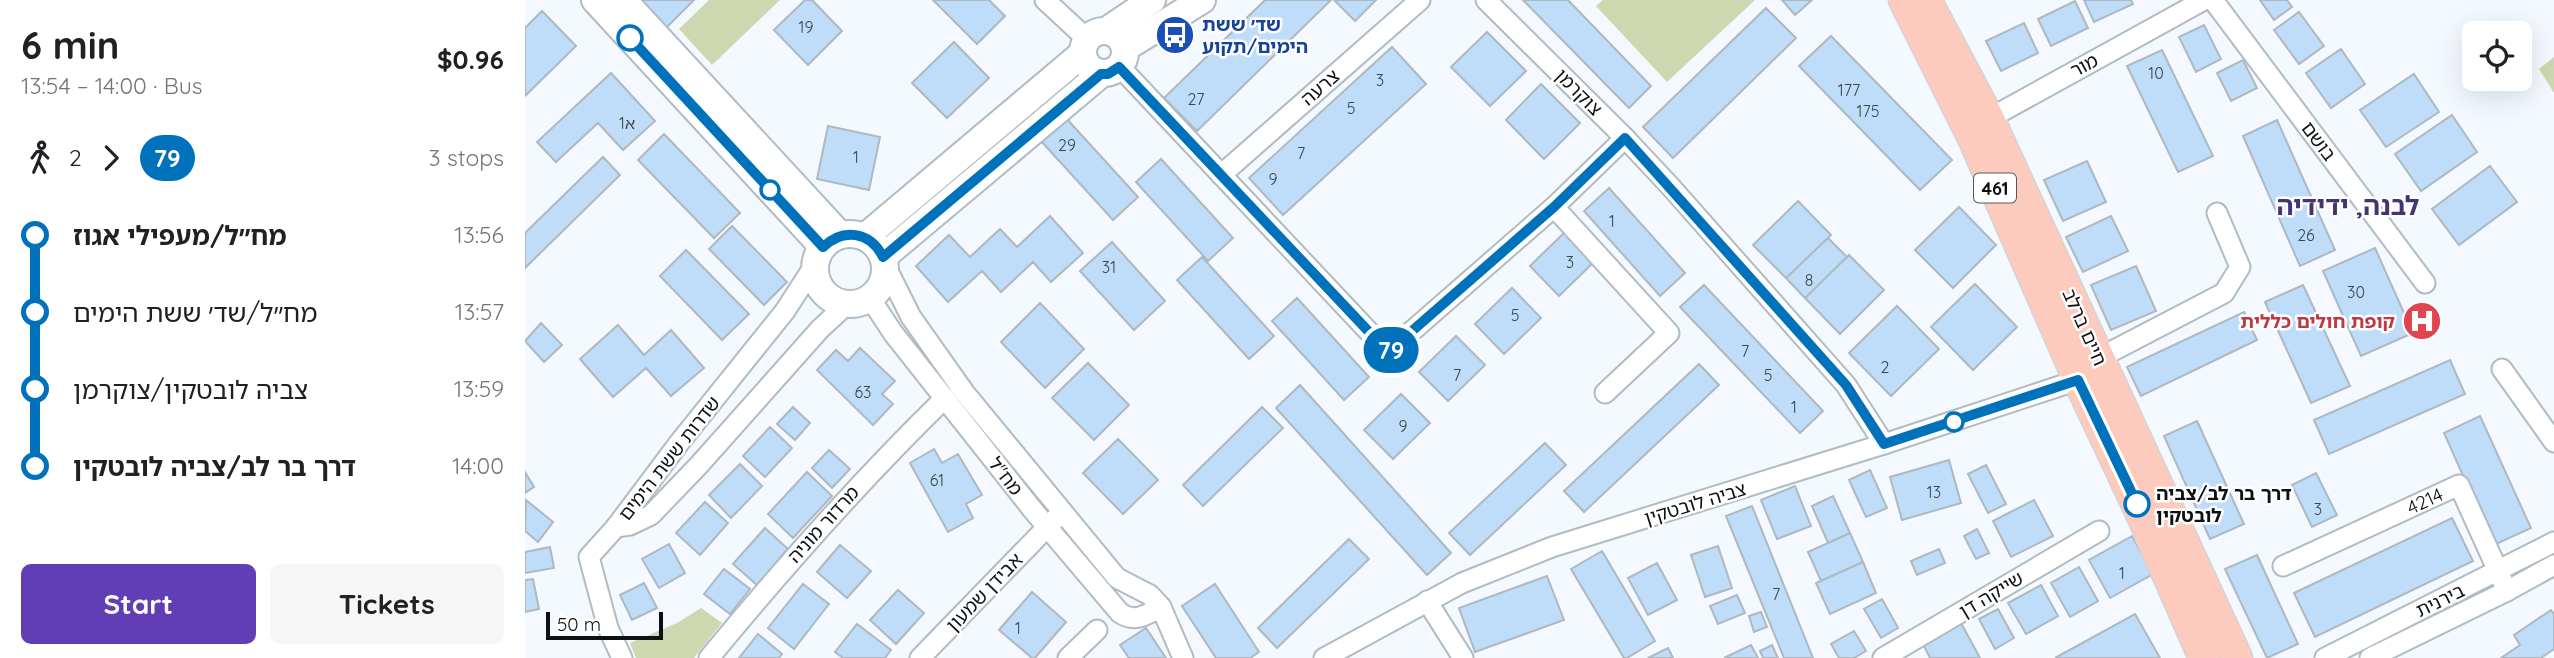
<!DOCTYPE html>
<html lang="en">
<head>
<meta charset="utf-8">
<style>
  :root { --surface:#fff; --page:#f6f6f6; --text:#202124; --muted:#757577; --accent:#613eb6 }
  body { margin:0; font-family:Quicksand,"Noto Sans Hebrew",sans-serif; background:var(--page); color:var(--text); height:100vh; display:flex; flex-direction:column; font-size:26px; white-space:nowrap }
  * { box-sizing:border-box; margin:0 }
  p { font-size:23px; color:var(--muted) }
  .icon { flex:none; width:38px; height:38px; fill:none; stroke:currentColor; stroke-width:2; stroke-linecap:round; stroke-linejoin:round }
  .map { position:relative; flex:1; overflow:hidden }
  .panel { display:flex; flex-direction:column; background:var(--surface); width:525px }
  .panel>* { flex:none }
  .badge { padding:0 14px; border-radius:23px; font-size:24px; line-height:46px }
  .controls { position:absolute; left:1937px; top:21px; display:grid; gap:14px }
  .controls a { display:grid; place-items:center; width:70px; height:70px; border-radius:10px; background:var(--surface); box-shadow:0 7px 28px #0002; font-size:35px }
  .scale { position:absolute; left:21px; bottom:18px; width:117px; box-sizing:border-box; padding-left:7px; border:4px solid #0d1113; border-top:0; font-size:19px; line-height:24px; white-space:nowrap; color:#0d1113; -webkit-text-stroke:5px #fff; paint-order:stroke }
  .map>.badge { position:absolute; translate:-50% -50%; box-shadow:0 0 0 4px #fff }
  .legs { display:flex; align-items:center; gap:10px; height:77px; padding:0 21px; font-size:23px }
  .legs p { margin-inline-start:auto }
  .summary { display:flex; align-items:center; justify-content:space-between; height:119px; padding:0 21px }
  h1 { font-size:38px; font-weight:700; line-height:52px }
  .cta { display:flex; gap:14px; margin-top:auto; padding:14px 21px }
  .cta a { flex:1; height:80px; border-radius:10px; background:var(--accent); color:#fff; font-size:28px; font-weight:700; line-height:80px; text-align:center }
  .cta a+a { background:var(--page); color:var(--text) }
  ul { padding:0 21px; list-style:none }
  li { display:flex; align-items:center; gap:24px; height:77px; font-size:26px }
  li i { display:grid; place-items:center; width:10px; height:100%; margin:0 9px; background:currentColor }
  li i::after { content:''; width:18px; height:18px; margin:-9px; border:5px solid; border-radius:50%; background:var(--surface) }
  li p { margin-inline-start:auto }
  li:first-child i { background:linear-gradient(#0000 50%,currentColor 0) }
  li:last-child i { background:linear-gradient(currentColor 50%,#0000 0) }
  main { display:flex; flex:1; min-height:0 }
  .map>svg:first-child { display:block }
</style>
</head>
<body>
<main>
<section class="panel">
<div class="summary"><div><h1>6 min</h1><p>13:54 – 14:00 · Bus</p></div><b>$0.96</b></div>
<div class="legs"><svg class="icon" aria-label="walk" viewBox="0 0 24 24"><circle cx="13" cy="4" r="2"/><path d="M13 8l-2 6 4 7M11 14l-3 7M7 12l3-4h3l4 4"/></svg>2<svg class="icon" aria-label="forward" viewBox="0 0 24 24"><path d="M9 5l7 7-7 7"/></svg><b class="badge" style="background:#0072bc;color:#fff">79</b><p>3 stops</p></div>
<ul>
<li><i style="color:#0072bc"></i><b>מח״ל/מעפילי אגוז</b><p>13:56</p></li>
<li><i style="color:#0072bc"></i><span>מח״ל/שד׳ ששת הימים</span><p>13:57</p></li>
<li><i style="color:#0072bc"></i><span>צביה לובטקין/צוקרמן</span><p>13:59</p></li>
<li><i style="color:#0072bc"></i><b>דרך בר לב/צביה לובטקין</b><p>14:00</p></li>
</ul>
<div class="cta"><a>Start</a><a>Tickets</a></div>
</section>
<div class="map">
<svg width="2029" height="658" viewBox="0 0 2029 658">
  <rect width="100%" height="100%" fill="#f3f9fe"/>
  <path fill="#cdd7b0" d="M184 0H255L187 65 154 29Z
    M1078 0H1230L1142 82 1071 6Z
    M2029 57V93L2014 69Z
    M176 608 197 623 169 658H111L105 643 152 623Z"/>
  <path fill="#bfddf8" stroke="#aeb8c0" stroke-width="2" d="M106 0H169L137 32Z
    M280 0H287L317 31 283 65 249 30Z
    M408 0H464L480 16 452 44Z
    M740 0H806L672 131 639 98Z
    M809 0H851L830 21Z
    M998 0H1043L1126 86 1104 108Z
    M1257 0H1287L1270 15Z
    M1559 0H1606L1608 4 1569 22Z
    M1735 0H1762L1767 7 1749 20Z
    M1550 1 1563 28 1526 46 1513 19Z
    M1241 8 1271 38 1148 158 1118 127Z
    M17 11 51 46 0 96V28Z
    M1774 12 1799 46 1774 64 1749 30Z
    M1499 23 1513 53 1476 71 1461 41Z
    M1679 25 1696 59 1671 72 1654 37Z
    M962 32 1001 71 965 106 926 67Z
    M1306 36 1427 160 1395 190 1274 66Z
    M429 42 464 78 422 118 387 83Z
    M867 47 901 84 758 215 724 178Z
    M1816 49 1840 84 1806 108 1781 73Z
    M1637 50 1688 156 1653 172 1602 66Z
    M1718 60 1732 88 1706 101 1692 73Z
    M86 73 130 121 98 150 73 123 31 162 12 142Z
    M1889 74 1914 112 1861 147 1835 110Z
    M1016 84 1055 123 1019 159 981 120Z
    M1927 115 1952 152 1896 191 1870 154Z
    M541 118 613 197 588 220 516 141Z
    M1752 120 1810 250 1775 266 1718 136Z
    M303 126 355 137 344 190 292 179Z
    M139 134 215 213 189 238 113 160Z
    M78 157 95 175 0 268V233Z
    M636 159 708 238 683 261 611 182Z
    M1562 161 1581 202 1538 221 1519 180Z
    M1965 166 1992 202 1934 245 1907 209Z
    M1084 188 1160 273 1135 296 1059 211Z
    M1273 201 1306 235 1261 278 1228 245Z
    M1434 207 1471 245 1428 288 1390 250Z
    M525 216 558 253 526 282 508 262 476 292 457 271 423 302 391 266 424 235 445 257 475 229 492 247Z
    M1586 216 1603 251 1558 272 1541 237Z
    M207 226 262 282 239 305 184 249Z
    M1042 230 1071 260 1034 296 1005 266Z
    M1303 238 1322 257 1280 298 1261 278Z
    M587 242 640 301 609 330 555 271Z
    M1850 248 1888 333 1836 356 1798 271Z
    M161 250 224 314 197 340 135 276Z
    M1324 255 1359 290 1315 334 1280 298Z
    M677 257 749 336 724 359 652 280Z
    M1611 266 1631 311 1586 330 1566 285Z
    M1450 284 1492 327 1448 370 1406 327Z
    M1179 285 1298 411 1275 433 1155 307Z
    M1778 285 1825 386 1786 403 1740 302Z
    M987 288 1016 318 979 354 950 324Z
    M772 298 844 377 819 400 747 321Z
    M515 303 559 349 520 388 476 342Z
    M1372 306 1414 349 1366 396 1324 353Z
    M1719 312 1732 340 1616 396 1602 367Z
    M16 323 37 345 19 362 0 341Z
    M93 325 119 355 146 330 179 368 146 396 121 368 88 397 55 359Z
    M931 336 960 365 923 401 894 372Z
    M335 348 370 381 357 394 368 404 348 425 292 370 311 350 323 361Z
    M1925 360 1940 394 1804 454 1789 420Z
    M563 363 604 405 569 440 527 398Z
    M1174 364 1194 385 1059 512 1039 491Z
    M775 385 926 553 902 575 751 408Z
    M876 394 905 423 868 459 839 430Z
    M268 407 285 423 270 440 252 424Z
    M737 407 758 428 678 506 658 485Z
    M1955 416 2006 528 1969 545 1919 433Z
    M1672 421 1719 524 1685 539 1639 436Z
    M245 427 267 448 240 477 218 456Z
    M593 439 633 480 598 514 558 473Z
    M1020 443 1041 465 945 555 924 533Z
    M409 449 417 463 433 454 457 495 441 504 448 518 423 532 385 463Z
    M304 450 325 469 307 488 287 468Z
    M1424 460 1436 503 1377 520 1365 477Z
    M215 464 237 486 206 518 184 495Z
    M1461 465 1481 504 1463 513 1443 474Z
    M1345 470 1362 508 1341 517 1324 480Z
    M0 472 9 487 0 493Z
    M282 472 307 496 268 538 243 514Z
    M1791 473 1812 515 1787 527 1767 485Z
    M1270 486 1286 526 1252 539 1236 500Z
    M1308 496 1325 533 1303 543 1287 506Z
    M1 500 28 522 13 542 0 531Z
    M1509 500 1528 536 1486 557 1468 521Z
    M180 502 203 523 175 555 151 533Z
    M1227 506 1288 658H1259L1201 516Z
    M1927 518 1948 561 1790 637 1769 593Z
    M240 528 263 549 232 585 208 564Z
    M1452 529 1464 553 1451 559 1439 536Z
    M1325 533 1338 562 1296 581 1283 552Z
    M1607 536 1628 574 1585 598 1564 560Z
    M824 539 844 559 752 648 733 628Z
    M144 544 160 573 134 588 117 559Z
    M315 545 346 571 322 598 292 572Z
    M1193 546 1207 588 1180 597 1166 555Z
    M25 547 29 568 0 573V552Z
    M1414 549 1420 563 1392 575 1386 561Z
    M1077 551 1130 641 1102 658H1099L1046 569Z
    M1732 555 1773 644 1742 658 1700 569Z
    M1338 562 1351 593 1305 614 1291 583Z
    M1132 563 1152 600 1123 615 1103 578Z
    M1554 567 1573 601 1545 617 1526 583Z
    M199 569 225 589 205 614 179 594Z
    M1022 576 1039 620 950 652 934 608Z
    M8 579 14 609 0 612V580Z
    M119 583 132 608 107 620 95 595Z
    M278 584 304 604 269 649 243 628Z
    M690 584 734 652 725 658H691L657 606Z
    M1516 585 1533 616 1501 634 1483 603Z
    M373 590 399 613 371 644 345 620Z
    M507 592 541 622 510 658H507L474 630Z
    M1212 595 1220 613 1193 624 1185 606Z
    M1357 599 1373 628 1356 638 1339 609Z
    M1473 609 1489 638 1470 649 1454 619Z
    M2026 610 2029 614V649L2016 658H1976L1995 645 1989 635Z
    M1236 612 1242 627 1229 632 1224 616Z
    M1610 614 1635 658H1530Z
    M1436 623 1455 658H1405L1398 644Z
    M332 624 366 650 360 658H318L310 652Z
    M621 628 641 658H604L595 645Z
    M1329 631 1341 651 1329 658H1314L1306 644Z
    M233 634 257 654 254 658H214Z
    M1226 645 1233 658H1199Z
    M1247 645 1253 658H1238L1235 651Z
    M1143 648 1148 658H1123Z"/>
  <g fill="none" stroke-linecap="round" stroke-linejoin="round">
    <g stroke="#b1bbc3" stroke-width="23">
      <g id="street">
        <path d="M520 0 562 39"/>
        <path d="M961 0 1100 138 1145 186 1321 385 1359 444"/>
        <path d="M1688 0 1900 283"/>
        <path d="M595 67 863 352 1029 207 1100 138"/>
        <path d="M1456 123 1679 0"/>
        <path d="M696 175 895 0"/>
        <path d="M1029 207 1144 333 1080 393"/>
        <path d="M361 267 386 317 439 392 592 578 625 595 636 607 658 658"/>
        <path d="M345 298 368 333 507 509 595 613C610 623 621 615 636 607"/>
        <path d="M1565 366 1574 358 1699 293 1715 267 1692 213"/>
        <path d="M1977 369 2029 442"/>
        <path d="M91 527 105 525 126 515 174 465 295 329 322 304"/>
        <path id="s1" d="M1758 566 1934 485 1982 591"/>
        <path d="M902 601 938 658"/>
        <path d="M97 658 83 628 64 557 91 527 154 443 260 311 291 263"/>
        <path d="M184 658C259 567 336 480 420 398"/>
        <path d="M395 658 531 518"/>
        <path d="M543 658 572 630"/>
        <path d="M799 658 937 583 1027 547 1359 444 1562 377"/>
        <path d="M1358 658 1574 531"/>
        <path d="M1800 658 2029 542"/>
        <path d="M1845 658 1982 591 2029 565"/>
      </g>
    </g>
    <g stroke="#b1bbc3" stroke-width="30">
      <path id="secondary" d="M70 0 298 247
        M98 0 315 235
        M558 52a21 21 0 1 1 42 0a21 21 0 1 1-42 0Z
        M581 31 627 0
        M600 48 677 0
        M290 269a35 35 0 1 1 70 0a35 35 0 1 1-70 0Z
        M340 237 557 54
        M358 257 576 74"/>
    </g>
    <g stroke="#d3d4d5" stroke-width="33">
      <path id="primary" d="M1379 0 1448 138 1558 390 1614 509 1679 658
        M1401 0 1463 117 1712 658"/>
    </g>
    <use href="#street" stroke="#fff" stroke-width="19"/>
    <use href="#secondary" stroke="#fff" stroke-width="26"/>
    <use href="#primary" stroke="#fccbbe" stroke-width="30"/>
  </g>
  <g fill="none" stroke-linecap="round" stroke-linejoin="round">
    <g stroke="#fff" stroke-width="16">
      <path id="line-1" d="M105 38 298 247C318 228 345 231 358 257L576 74H583L594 67 863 352 1029 207 1100 138 1321 385 1359 444 1553 380 1612 504"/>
    </g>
    <use href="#line-1" stroke="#0072bc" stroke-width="10"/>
  </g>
  <defs>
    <g id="bus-disc" transform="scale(2.0125)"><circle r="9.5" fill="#1a4fb4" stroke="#fff"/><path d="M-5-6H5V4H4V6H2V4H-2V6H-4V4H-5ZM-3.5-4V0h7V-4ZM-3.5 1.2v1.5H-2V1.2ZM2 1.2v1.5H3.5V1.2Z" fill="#fff"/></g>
    <g id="hospital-disc" transform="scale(2.0125)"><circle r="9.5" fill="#e0444e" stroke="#fff"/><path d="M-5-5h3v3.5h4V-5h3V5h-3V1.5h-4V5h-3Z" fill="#fff"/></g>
  </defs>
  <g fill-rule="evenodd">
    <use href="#bus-disc" x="650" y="35"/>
    <use href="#hospital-disc" x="1897" y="321"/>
  </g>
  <g fill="#fff" stroke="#0072bc" stroke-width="3.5">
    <circle cx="105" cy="38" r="12"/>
    <circle cx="245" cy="190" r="9"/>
    <circle cx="1429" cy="422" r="9"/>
    <circle cx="1612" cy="504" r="12"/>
  </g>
  <g text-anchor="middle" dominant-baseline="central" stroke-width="5" stroke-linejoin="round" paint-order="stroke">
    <g font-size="16" fill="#3a444c">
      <text x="281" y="27">19</text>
      <text x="1631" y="73">10</text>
      <text x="855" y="80">3</text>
      <text x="1324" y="90">177</text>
      <text x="671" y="99">27</text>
      <text x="826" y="108">5</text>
      <text x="1343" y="111">175</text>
      <text x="102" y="123">1א</text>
      <text x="542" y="145">29</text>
      <text x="776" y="153">7</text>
      <text x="331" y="157">1</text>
      <text x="748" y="179">9</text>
      <text x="1087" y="221">1</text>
      <text x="1781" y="235">26</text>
      <text x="1045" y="262">3</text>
      <text x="584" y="267">31</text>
      <text x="1284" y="280">8</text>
      <text x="1831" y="292">30</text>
      <text x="990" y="315">5</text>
      <text x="1220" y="351">7</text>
      <text x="1360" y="367">2</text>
      <text x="932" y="375">7</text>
      <text x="1243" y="375">5</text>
      <text x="338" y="392">63</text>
      <text x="1269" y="407">1</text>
      <text x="878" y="426">9</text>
      <text x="412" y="480">61</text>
      <text x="1409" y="492">13</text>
      <text x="1793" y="509">3</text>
      <text x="1597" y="573">1</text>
      <text x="1251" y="594">7</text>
      <text x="493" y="628">1</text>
    </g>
    <rect fill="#fff" stroke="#56585a" stroke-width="2" x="1449" y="173.5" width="42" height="29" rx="5"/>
    <g font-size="18" font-weight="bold" fill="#0d1113">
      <text x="1470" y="188">461</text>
    </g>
    <g font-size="19" font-weight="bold" fill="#164399" stroke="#fff" text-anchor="start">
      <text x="677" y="24">שד׳ ששת<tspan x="677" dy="22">הימים/תקוע</tspan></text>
    </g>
    <g font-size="19" fill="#0d1113" stroke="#fff">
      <text transform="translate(1559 65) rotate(-28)">מור</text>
      <text transform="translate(795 87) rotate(-41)">צרעה</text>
      <text transform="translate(1054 92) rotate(45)">צוקרמן</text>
      <text transform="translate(1794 141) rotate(53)">בושם</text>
      <text transform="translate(1560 327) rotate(66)">חיים ברלב</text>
      <text transform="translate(144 458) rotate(-52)">שדרות ששת הימים</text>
      <text transform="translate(481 476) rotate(52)">מח"ל</text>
      <text stroke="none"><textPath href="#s1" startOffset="156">4214</textPath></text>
      <text transform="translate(1170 503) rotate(-17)">צביה לובטקין</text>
      <text transform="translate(298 524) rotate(-48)">מרדור מוניה</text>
      <text transform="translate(459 592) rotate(-46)">אבידן שמעון</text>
      <text transform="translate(1466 594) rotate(-31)">שייקה דן</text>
      <text transform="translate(1915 600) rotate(-26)">בירנית</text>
    </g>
    <g font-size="19" font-weight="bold" fill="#be3a42" stroke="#fff" text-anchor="end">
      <text x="1870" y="321">קופת חולים כללית</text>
    </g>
    <g font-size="19" font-weight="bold" fill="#0d1113" stroke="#fff" text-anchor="start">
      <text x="1631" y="493">דרך בר לב/צביה<tspan x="1631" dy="22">לובטקין</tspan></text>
    </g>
    <g font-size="26" font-weight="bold" fill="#433571" stroke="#fff">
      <text x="1823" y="205">לבנה, ידידיה</text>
    </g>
  </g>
</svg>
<div class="controls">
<a><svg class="icon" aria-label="locate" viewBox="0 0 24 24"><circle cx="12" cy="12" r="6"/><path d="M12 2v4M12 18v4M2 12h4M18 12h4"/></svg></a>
</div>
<div class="scale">50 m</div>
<b class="badge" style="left:866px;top:350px;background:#0072bc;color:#fff">79</b>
</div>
</main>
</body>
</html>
